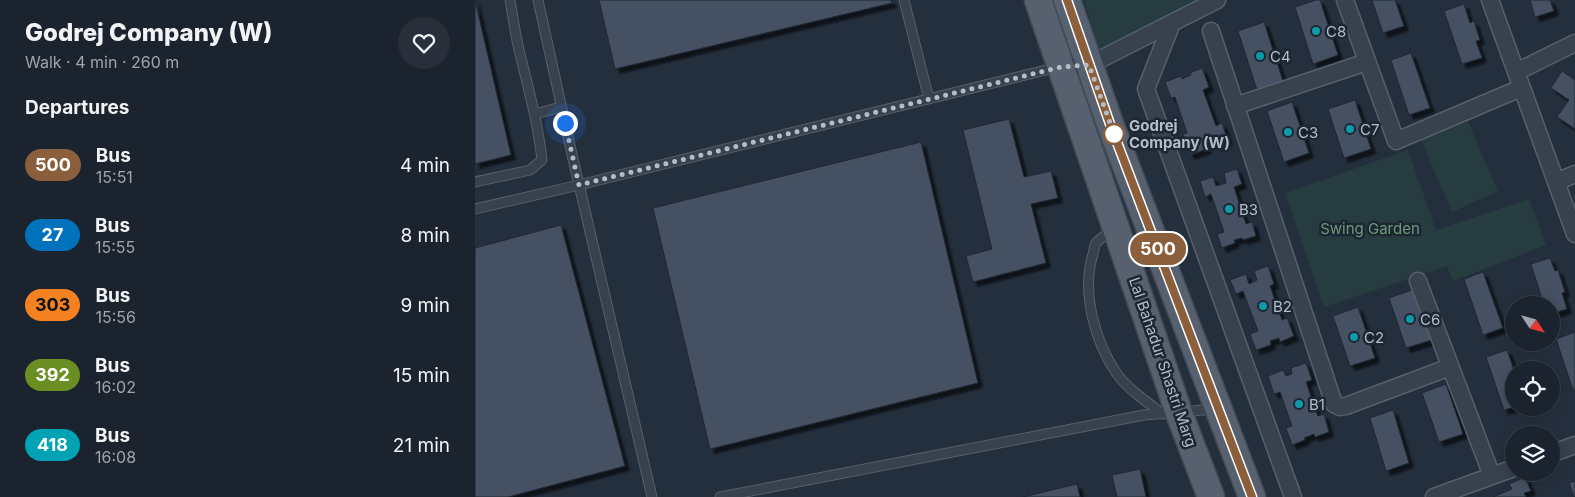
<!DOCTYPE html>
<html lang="en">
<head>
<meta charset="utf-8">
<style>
  :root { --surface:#1b232e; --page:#282f3a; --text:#f1f3f6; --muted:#a0a4aa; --line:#39404a }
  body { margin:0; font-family:Inter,sans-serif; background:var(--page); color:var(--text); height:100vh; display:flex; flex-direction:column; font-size:19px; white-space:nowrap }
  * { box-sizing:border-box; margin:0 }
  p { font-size:16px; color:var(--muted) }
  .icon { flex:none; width:28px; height:28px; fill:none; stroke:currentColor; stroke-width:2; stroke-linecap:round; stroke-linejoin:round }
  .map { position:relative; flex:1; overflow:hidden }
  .details { display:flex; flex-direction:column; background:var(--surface); width:475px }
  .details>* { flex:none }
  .badge { padding:0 10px; border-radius:16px; font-size:18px; line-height:32px }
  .needle { width:32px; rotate:126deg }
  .tools { position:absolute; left:1030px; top:296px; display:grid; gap:10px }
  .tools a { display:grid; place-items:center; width:55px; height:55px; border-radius:50%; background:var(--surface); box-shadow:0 2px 12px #0003,0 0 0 1px var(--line); font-size:25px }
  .you { position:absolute; width:25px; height:25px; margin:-12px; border:4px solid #fff; border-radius:50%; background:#1a73e8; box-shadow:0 0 0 8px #1a73e833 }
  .map>.badge { position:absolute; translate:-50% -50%; box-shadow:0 0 0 2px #fff }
  h2 { padding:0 25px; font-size:19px; line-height:45px }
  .round { display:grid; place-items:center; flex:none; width:52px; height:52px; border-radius:26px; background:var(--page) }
  .head { display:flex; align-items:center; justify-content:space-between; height:85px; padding:0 25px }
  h1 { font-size:24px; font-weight:800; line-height:38px }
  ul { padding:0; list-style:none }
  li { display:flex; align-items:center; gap:15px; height:70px; padding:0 25px }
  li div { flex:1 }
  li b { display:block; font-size:19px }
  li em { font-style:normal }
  li .badge { min-width:55px; font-weight:700; text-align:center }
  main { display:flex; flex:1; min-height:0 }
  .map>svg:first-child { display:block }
</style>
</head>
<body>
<main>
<section class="details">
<div class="head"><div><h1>Godrej Company (W)</h1><p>Walk · 4 min · 260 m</p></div><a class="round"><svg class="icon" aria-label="heart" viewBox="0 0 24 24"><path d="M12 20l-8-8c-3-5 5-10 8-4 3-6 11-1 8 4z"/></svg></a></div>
<h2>Departures</h2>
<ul>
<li><span class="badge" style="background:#8b5e3c;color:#fff">500</span><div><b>Bus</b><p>15:51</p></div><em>4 min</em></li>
<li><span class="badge" style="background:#0072bc;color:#fff">27</span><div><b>Bus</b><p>15:55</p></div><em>8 min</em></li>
<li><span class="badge" style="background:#f58220;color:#111">303</span><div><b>Bus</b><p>15:56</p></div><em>9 min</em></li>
<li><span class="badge" style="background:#6b8e23;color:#fff">392</span><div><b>Bus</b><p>16:02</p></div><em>15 min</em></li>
<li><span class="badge" style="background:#00a3b4;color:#fff">418</span><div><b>Bus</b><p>16:08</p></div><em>21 min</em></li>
</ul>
</section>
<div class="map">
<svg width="1100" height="497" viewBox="0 0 1100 497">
  <defs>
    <filter id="shadow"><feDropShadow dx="4.5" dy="4.5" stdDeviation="1" flood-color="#0009"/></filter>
  </defs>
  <rect width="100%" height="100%" fill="#242f3e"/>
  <path fill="#263c3f" d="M609 0H726L624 49Z
    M990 115 1023 191 977 212 944 136Z
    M933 150 961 230 1054 199 1071 245 978 281 972 266 849 307 810 193Z"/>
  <path fill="#455162" stroke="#1f2835" filter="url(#shadow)" d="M0 0 36 155 0 164Z
    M124 0H416L417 3 140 69Z
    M841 0H845L863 55 838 64 820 7Z
    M897 0H920L929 26 908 33Z
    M1055 0H1075L1079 11 1060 17Z
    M989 4 995 23 999 21 1005 40 1001 41 1007 58 987 64 969 11Z
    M789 22 808 81 782 90 763 31Z
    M936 53 955 108 934 115 916 60Z
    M727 68 734 87 728 90 741 126 747 123 753 141 741 146 739 142 730 145 732 149 715 155 708 134 712 133 700 97 696 98 690 82 706 76 707 79 716 75 715 73Z
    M1087 71 1100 80V129L1082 117 1094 100 1076 88Z
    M880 100 896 149 869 158 853 109Z
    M817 102 834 153 809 162 792 111Z
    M534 119 549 177 576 171 583 198 556 204 571 263 498 282 491 256 517 249 488 130Z
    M446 142 503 383 235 449 178 208Z
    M762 169 767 184 759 187 771 224 777 222 781 236 768 240 767 238 759 240 760 243 747 248 742 234 749 232 736 194 730 197 725 181 738 177 741 186 751 183 749 173Z
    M86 225 150 466 33 497H0V248Z
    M1075 258 1080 271 1083 270 1090 292 1087 293 1092 309 1076 314V305H1069L1056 264Z
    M793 266 799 284 795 286 807 320 812 318 819 336 805 342 804 338 795 341 796 345 781 350 775 334 783 331 768 291 761 294 755 280 771 274 774 284 782 280 779 271Z
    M1008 272 1028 328 1008 335 989 279Z
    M940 289 957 340 931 348 914 298Z
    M883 307 900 358 875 366 858 316Z
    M1100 332V389L1098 390 1081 339Z
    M1032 350 1039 370V407L1029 410 1011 357Z
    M831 363 837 380 831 382 843 416 849 414 854 432 840 437 839 434 829 438 830 440 817 445 811 428 817 426 805 392 799 394 793 376 808 370 811 376 817 374 816 368Z
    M971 384 988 434 964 442 947 393Z
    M918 410 934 463 911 471 895 418Z
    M665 469 671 497H642L637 475Z
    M1050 477 1056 491 1049 493 1051 497H1018L1037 489 1034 484Z
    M1100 481V497H1099L1094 483Z
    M602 484 605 497H548Z"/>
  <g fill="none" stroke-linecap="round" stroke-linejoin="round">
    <g stroke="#565f6c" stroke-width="11">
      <path id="lane" d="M63 0 98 159 177 497
        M429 0 454 99
        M60 114 86 107
        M0 182 55 170 67 160C63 123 53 87 44 50 40 33 38 17 35 0
        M0 209 104 185 583 67
        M639 229C634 233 625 238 621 243 619 246 619 251 618 254 606 292 620 342 642 374 654 390 672 402 688 414
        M245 497 669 415 740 409"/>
    </g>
    <g stroke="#565f6c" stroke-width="19">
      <path id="street" d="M870 0 921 141 1046 88
        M1015 0 1100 234
        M695 28 671 89 818 497
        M736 31 859 404 865 407 871 406 975 367
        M586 67 614 65 742 0
        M1041 72 1100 43
        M760 106 892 62
        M1081 182 1100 174
        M943 281 1017 476
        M1076 454 1100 445
        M959 497 1039 468"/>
    </g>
    <g stroke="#414a57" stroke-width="29">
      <path id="primary" d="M563 0 704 413 736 497
        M592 0 635 124 777 497"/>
    </g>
    <use href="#lane" stroke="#38414e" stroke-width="9"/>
    <use href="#street" stroke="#38414e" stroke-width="16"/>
    <use href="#primary" stroke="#56606e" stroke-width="26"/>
  </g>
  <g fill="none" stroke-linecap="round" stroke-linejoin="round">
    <g stroke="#fff" stroke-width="11">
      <path id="line" d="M592 0 635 124 777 497"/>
    </g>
    <use href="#line" stroke="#8b5e3c" stroke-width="8"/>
    <path stroke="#b4bcc9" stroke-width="5" stroke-dasharray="0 9" d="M90 123 104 185 586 67 614 65 642 142 639 134"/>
  </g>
  <g fill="#0f9aa8" stroke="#1d2633" stroke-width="2">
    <circle cx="841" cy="31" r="5"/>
    <circle cx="785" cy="56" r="5"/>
    <circle cx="875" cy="129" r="5"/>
    <circle cx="813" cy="132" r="5"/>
    <circle cx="754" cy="209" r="5"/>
    <circle cx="788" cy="306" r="5"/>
    <circle cx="935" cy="319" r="5"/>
    <circle cx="879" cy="337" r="5"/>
    <circle cx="824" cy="404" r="5"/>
  </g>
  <circle fill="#fff" stroke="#8b5e3c" stroke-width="2.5" cx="639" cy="134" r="10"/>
  <g text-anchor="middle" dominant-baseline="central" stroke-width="5" stroke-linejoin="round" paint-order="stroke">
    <g font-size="15" fill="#b4bcc9" stroke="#1d2633" text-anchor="start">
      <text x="851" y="31">C8</text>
      <text x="795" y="56">C4</text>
      <text x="885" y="129">C7</text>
      <text x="823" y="132">C3</text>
      <text x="764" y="209">B3</text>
      <text x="798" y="306">B2</text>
      <text x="945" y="319">C6</text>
      <text x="889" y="337">C2</text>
      <text x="834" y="404">B1</text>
    </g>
    <g font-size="15" font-weight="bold" fill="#b4bcc9" stroke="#1d2633" text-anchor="start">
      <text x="654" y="125">Godrej<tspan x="654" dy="17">Company (W)</tspan></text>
    </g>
    <g font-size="15" fill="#6b9a76" stroke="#1d2633">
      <text x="895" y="228">Swing Garden</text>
    </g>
    <g font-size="15" fill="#b4bcc9" stroke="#1d2633">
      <text transform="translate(688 362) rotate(71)">Lal Bahadur Shastri Marg</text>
    </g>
  </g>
</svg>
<div class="tools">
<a><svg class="needle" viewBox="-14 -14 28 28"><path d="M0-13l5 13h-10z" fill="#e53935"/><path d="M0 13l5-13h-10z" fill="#a0a4aa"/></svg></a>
<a><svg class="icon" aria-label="locate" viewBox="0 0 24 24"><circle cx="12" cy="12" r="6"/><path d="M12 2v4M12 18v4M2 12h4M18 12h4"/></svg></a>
<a><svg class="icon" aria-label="layers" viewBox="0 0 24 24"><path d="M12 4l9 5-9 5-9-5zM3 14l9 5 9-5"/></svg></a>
</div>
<div class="you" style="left:90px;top:123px"></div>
<b class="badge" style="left:683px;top:249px;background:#8b5e3c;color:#fff">500</b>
</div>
</main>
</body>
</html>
